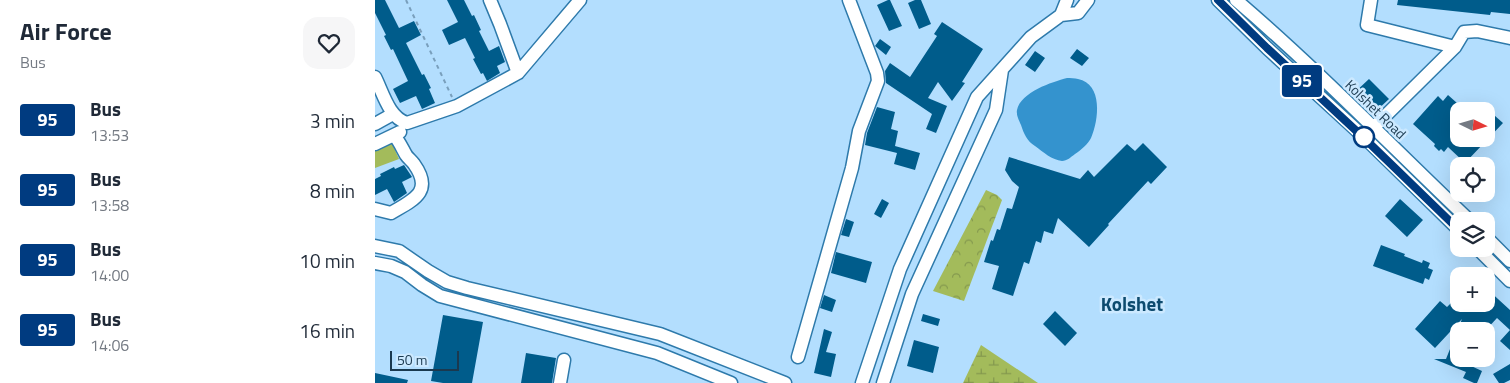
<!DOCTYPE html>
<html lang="en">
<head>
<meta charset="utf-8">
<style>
  :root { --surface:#fff; --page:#f6f6f7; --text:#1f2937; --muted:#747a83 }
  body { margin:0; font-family:"Titillium Web",sans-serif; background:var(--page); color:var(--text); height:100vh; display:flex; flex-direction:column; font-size:19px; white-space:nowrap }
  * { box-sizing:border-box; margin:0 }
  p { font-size:16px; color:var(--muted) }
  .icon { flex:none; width:28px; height:28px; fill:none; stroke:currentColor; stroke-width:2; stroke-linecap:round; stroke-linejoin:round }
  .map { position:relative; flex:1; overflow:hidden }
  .sheet { display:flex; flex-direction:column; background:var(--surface); width:375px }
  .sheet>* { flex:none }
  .badge { padding:0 10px; border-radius:4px; font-size:18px; line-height:32px }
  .needle { width:32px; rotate:95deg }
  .buttons { position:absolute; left:1075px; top:102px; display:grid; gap:10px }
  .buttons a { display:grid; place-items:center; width:45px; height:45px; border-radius:10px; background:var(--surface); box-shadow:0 5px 20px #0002; font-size:25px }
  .scale { position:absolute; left:15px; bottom:12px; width:69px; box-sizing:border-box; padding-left:5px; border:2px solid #1a394f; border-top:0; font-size:14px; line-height:18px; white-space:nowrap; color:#1a394f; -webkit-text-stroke:4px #cce9ff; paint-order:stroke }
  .map>.badge { position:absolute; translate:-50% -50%; box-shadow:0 0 0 2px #fff }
  .round { display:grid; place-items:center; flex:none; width:52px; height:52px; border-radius:15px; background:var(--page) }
  .head { display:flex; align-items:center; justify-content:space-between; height:85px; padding:0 20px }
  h1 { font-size:24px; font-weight:700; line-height:38px }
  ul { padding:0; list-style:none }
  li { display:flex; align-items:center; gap:15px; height:70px; padding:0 20px }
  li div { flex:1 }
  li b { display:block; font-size:19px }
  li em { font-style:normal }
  li .badge { min-width:55px; font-weight:700; text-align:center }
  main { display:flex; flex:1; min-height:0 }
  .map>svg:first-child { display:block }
</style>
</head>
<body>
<main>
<section class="sheet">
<div class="head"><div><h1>Air Force</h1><p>Bus</p></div><a class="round"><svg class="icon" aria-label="heart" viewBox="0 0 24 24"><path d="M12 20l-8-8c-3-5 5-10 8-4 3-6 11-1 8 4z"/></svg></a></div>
<ul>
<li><span class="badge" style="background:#003b80;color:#fff">95</span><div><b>Bus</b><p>13:53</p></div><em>3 min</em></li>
<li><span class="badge" style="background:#003b80;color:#fff">95</span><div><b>Bus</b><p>13:58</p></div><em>8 min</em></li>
<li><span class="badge" style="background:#003b80;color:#fff">95</span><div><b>Bus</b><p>14:00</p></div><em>10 min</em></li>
<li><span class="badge" style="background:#003b80;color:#fff">95</span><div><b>Bus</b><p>14:06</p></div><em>16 min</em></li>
</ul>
</section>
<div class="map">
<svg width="1135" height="383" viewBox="0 0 1135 383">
  <defs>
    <pattern id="wetland-marsh" width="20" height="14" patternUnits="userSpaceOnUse" patternTransform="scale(1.25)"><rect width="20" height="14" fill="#a3bb5b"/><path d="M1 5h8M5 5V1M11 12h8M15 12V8" fill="none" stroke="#84994e"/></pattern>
    <pattern id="park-crowns" width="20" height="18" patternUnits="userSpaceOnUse" patternTransform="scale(1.25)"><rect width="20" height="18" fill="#a3bb5b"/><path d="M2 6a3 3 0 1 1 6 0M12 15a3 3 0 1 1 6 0" fill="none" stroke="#84994e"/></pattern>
  </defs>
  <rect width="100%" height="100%" fill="#b3defe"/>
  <path fill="url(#wetland-marsh)" d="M606 345 663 383H588Z"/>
  <path fill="url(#park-crowns)" d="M611 190 622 195 627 200 589 301 558 291Z"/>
  <path fill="#a3bb5b" d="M17 143 24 159 0 168V150Z"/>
  <path fill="#3493ce" d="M692 78C695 78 700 78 703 79 728 84 724 120 716 138 713 144 706 150 700 154 696 157 692 161 687 161 677 160 668 152 660 146 652 141 649 134 646 125 644 120 641 115 642 110 646 92 677 82 692 78Z"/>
  <path fill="#005c8b" d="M0 0H10L24 28 39 21 46 35 31 43 47 75 49 74 56 88 54 89 60 103 47 109 41 96 25 103 18 89 33 81 18 49 16 50 9 36 11 35 0 13Z
    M72 0H89L97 16 99 15 106 30 104 31 114 51 124 46 130 62 122 66 125 73 112 81 108 73 106 74 98 59 100 58 90 38 74 45 67 30 83 22Z
    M513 0H515L527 26 514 31 502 5Z
    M540 0H546L556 24 544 29 533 3Z
    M1023 0H1135V14L1116 12 1115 15 1022 5Z
    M567 22 608 49 587 82 590 83 577 101 563 82 553 98 572 106 561 133 551 129 557 114 511 83 510 71 515 63 535 77 562 36 559 34Z
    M505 39 516 47 511 55 500 46Z
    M702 49 714 58 707 66 695 58Z
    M660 51 670 58 660 72 650 65Z
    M994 79 1014 99 999 113 979 93Z
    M1073 95 1091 111H1084V139H1111V108L1128 123 1090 163 1073 147 1069 152 1066 149 1064 151 1059 146 1060 144 1038 124 1063 96 1068 101Z
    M502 107 520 112 516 129 523 131 520 146 545 153 540 170 519 164 522 153 490 145 492 133Z
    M768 143 792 167 776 184 773 181 733 224 734 225 714 247 683 218 678 234 669 231 666 243 661 241 654 264 649 262 638 296 617 289 624 266 609 262 616 240 618 241 622 229 625 230 632 208 637 209 644 187 637 181 630 170 634 157 705 179 713 170 719 177 752 144 760 151Z
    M29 165 37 177 27 182 32 193 19 202 12 189 0 195V179L6 176 5 174 19 167 20 169Z
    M507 199 514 203 506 218 499 214Z
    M1025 199 1048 220 1032 237 1010 216Z
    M471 219 479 222 474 237 466 235Z
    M1006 245 1030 254 1029 256 1047 263 1048 260 1055 263 1053 268 1058 270 1054 280 1050 278 1048 284 998 266Z
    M461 252 497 262 491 283 456 273Z
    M1111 288 1135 310V350L1125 341 1135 330 1122 318 1110 331H1084V359H1097L1094 365 1107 371 1102 383H1099L1088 378 1091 372 1059 359H1071L1087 319 1060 348 1040 329 1065 301 1072 307 1084 295V304H1111Z
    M449 295 461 300 457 312 445 308Z
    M680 311 702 333 690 346 668 324Z
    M548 314 565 319 563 326 546 321Z
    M68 315 108 322 97 383H68L56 381Z
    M449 329 457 332 451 352 461 354 456 377 439 373Z
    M539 340 564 347 558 373 532 366Z
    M151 353 181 358 177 383H146Z
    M1135 364V380L1129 383H1124L1118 374Z
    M0 373 33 380 32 383H0Z"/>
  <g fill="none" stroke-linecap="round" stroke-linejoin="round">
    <g stroke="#2e7aab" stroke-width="15">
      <path id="minor" d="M115 0 125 24 143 73
        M843 0 892 48 989 137 1084 230
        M861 0C943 70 1017 147 1095 221
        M996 0 992 25 1080 47
        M686 15 692 0
        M0 77C8 93 14 118 32 123L82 106 143 73 205 0
        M0 124 18 114
        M994 132 1080 47 1089 32 1102 31 1135 38
        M0 144 25 132
        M0 209 16 213C38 200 59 192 39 164 37 161 33 158 31 155 27 148 24 141 19 135
        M1111 237 1135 261
        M0 246 24 251 53 271 72 282 92 288 285 334 410 383
        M1103 249 1135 281
        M0 263 16 266 30 272 47 285 65 296 282 353 356 383
        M423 357 477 168 484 131 503 81 502 73 474 0
        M185 383 189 360
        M487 383 525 269 602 97 656 37 686 15 703 13 713 0
        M508 383 537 294 621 110 627 70"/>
    </g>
    <path stroke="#799fbc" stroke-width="2" stroke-dasharray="4 4" stroke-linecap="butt" d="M31 0 77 97"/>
    <use href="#minor" stroke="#fff" stroke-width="12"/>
  </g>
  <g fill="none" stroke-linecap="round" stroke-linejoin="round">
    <g stroke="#fff" stroke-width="11">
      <path id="line" d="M843 0 892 48 989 138 1084 230"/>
    </g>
    <use href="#line" stroke="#003b80" stroke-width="8"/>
  </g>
  <circle fill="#fff" stroke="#003b80" stroke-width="2.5" cx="989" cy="137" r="10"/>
  <g text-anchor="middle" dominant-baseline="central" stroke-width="5" stroke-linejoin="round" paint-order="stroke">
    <g font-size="14" fill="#1a394f" stroke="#cce9ff">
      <text transform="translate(1001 109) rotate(44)">Kolshet Road</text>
    </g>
    <g font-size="19" font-weight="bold" fill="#0d4b6f" stroke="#cce9ff">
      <text x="757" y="303">Kolshet</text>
    </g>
  </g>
</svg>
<div class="buttons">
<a><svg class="needle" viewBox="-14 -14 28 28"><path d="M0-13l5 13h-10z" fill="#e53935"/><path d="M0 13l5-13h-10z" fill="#747a83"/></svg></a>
<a><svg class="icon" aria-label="locate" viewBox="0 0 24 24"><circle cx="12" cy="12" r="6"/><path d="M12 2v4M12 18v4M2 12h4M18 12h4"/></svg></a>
<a><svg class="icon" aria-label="layers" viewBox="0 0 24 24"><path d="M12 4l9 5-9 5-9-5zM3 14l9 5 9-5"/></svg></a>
<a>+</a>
<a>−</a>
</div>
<div class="scale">50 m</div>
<b class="badge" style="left:927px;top:81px;background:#003b80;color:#fff">95</b>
</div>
</main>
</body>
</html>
